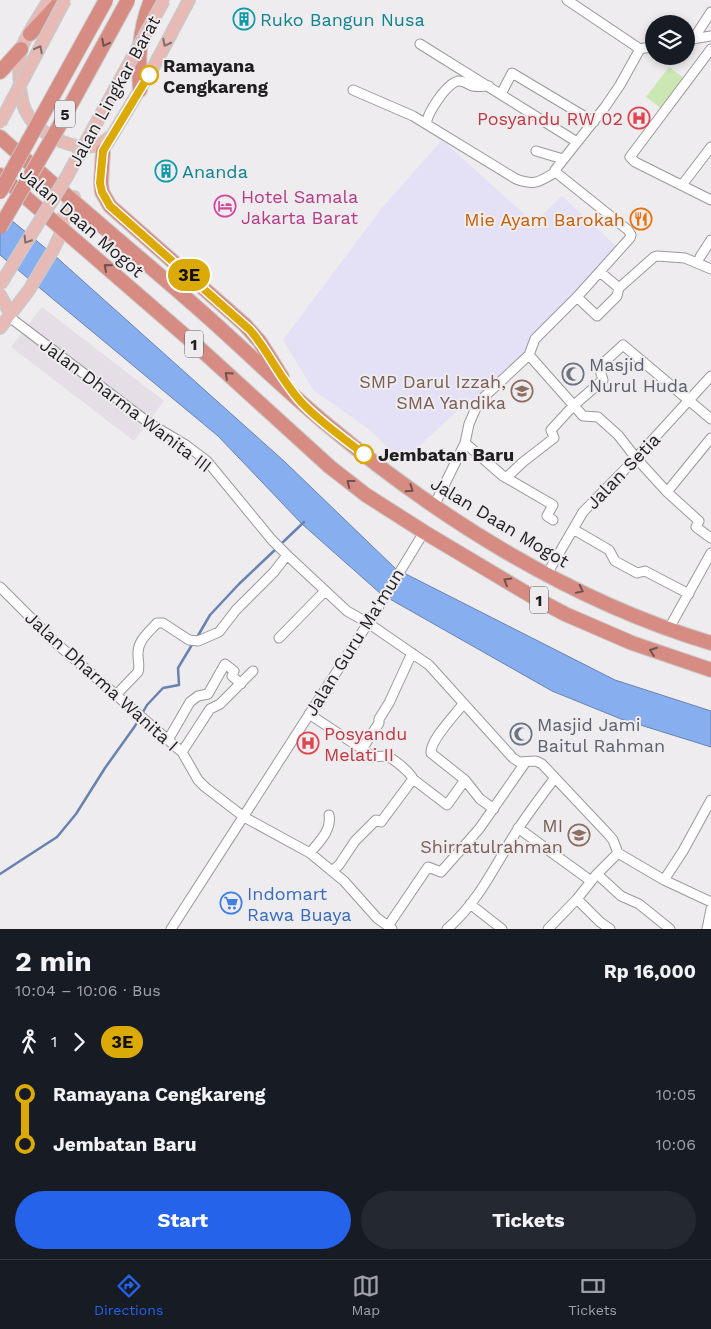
<!DOCTYPE html>
<html lang="en">
<head>
<meta charset="utf-8">
<style>
  :root { --surface:#171b24; --page:#242831; --text:#f1f3f6; --muted:#9ea1a6; --line:#363941; --accent:#2563eb }
  body { margin:0; font-family:"Work Sans",sans-serif; background:var(--page); color:var(--text); height:100vh; display:flex; flex-direction:column; font-size:19px; white-space:nowrap }
  * { box-sizing:border-box; margin:0 }
  p { font-size:16px; color:var(--muted) }
  .icon { flex:none; width:28px; height:28px; fill:none; stroke:currentColor; stroke-width:2; stroke-linecap:round; stroke-linejoin:round }
  .map { position:relative; height:929px; overflow:hidden }
  .details { display:flex; flex-direction:column; background:var(--surface); flex:1 }
  .details>* { flex:none }
  .badge { padding:0 10px; border-radius:16px; font-size:18px; line-height:32px }
  .fabs { position:absolute; left:645px; top:15px; display:grid; gap:10px }
  .fabs a { display:grid; place-items:center; width:50px; height:50px; border-radius:50%; background:var(--surface); box-shadow:0 2px 8px #0003; font-size:25px }
  .map>.badge { position:absolute; translate:-50% -50%; box-shadow:0 0 0 2px #fff }
  .legs { display:flex; align-items:center; gap:8px; height:55px; padding:0 15px; font-size:16px }
  .legs p { margin-inline-start:auto }
  .head { display:flex; align-items:center; justify-content:space-between; height:85px; padding:0 15px }
  h1 { font-size:28px; font-weight:700; line-height:38px }
  .action { display:flex; gap:10px; margin-top:auto; padding:10px 15px }
  .action a { flex:1; height:58px; border-radius:30px; background:var(--accent); color:#fff; font-size:20px; font-weight:700; line-height:58px; text-align:center }
  .action a+a { background:var(--page); color:var(--text) }
  ul { padding:0 15px; list-style:none }
  li { display:flex; align-items:center; gap:18px; height:50px; font-size:19px }
  li i { display:grid; place-items:center; width:8px; height:100%; margin:0 6px; background:currentColor }
  li i::after { content:''; width:12px; height:12px; margin:-6px; border:4px solid; border-radius:50%; background:var(--surface) }
  li p { margin-inline-start:auto }
  li:first-child i { background:linear-gradient(#0000 50%,currentColor 0) }
  li:last-child i { background:linear-gradient(currentColor 50%,#0000 0) }
  .menu { display:flex; justify-content:space-around; align-items:center; height:70px; border-top:1px solid var(--line); background:var(--surface); font-size:14px; color:var(--muted) }
  .menu a { display:grid; justify-items:center; gap:2px }
  .menu .current { color:var(--accent) }
  .map>svg:first-child { display:block }
</style>
</head>
<body>
<div class="map">
<svg width="711" height="929" viewBox="0 0 711 929">
  <rect width="100%" height="100%" fill="#efecef"/>
  <path fill="#e6dee7" d="M42 307 164 401 134 441 11 347Z"/>
  <path fill="#e4e0f6" d="M442 140 534 223 562 196 618 248 578 291 537 332 535 348 476 402 469 400 402 462 369 429 314 391 283 340 382 208Z"/>
  <path fill="#cbe7b4" d="M669 67 685 79 662 109 646 97Z"/>
  <path fill="#87aeef" stroke="#6883b1" d="M0 211 54 255 285 462 396 569 615 680 711 711V747L621 719 552 691 381 594 302 524 218 436 0 255Z"/>
  <g fill="none" stroke-linecap="round" stroke-linejoin="round">
    <path stroke="#6883b1" stroke-width="2.5" d="M281 544 304 522
      M196 639 210 615 239 584 277 548
      M0 874 57 837 76 814 105 768 135 726 147 705 163 688 179 685 178 668 193 643"/>
    <g stroke="#9a989b" stroke-width="11">
      <path id="minor" d="M567 0 640 49 654 46
        M694 38 711 12
        M686 40 711 36
        M420 44 577 142
        M711 49 630 157 635 162 711 200
        M353 90 413 116 516 179C536 186 538 182 556 172
        M501 94 512 73 594 122
        M426 124C428 112 446 84 458 81 464 80 468 85 473 86 478 87 484 86 489 86
        M536 151 563 159
        M682 185 711 147
        M700 257 711 240
        M600 272 619 288
        M577 297 597 316 617 296 619 288 654 257 657 256 685 258 711 269
        M8 316 149 423 186 445 207 461 272 540 287 555 347 611 368 623 429 665 513 758 519 762 536 761 542 764 608 834 613 840 618 853 664 880 711 902
        M529 355 583 416 598 417 618 435 636 458 667 492 699 521 696 527 711 538
        M465 443 503 476 553 505 547 516 553 520
        M506 478 523 462 554 438 551 430 573 406 603 380 599 367 623 345 711 419
        M667 492 711 438
        M434 506 465 443 469 424 476 408 484 397 529 355 535 339 577 297 630 238 631 235 628 230 558 174 555 170 605 107 620 85 640 49
        M573 529 609 550 615 561 637 573 645 571 689 594
        M547 574 583 512 636 458 711 376
        M0 587 57 644 182 752 198 780 205 787 244 817 310 853 344 881 377 918 392 929
        M670 630 672 623 711 553
        M279 638 325 591
        M116 695 138 672C140 666 138 661 138 655 137 641 148 633 157 623H163L189 640 198 641 219 632 236 610 274 572 287 555
        M309 714 362 749 379 723V719L389 703 412 653
        M168 740 190 702 198 696 208 694 225 664 234 671 232 676 241 684
        M182 752 210 709 220 704 253 671
        M413 779 447 805 465 780 431 753C430 740 455 715 463 704
        M465 780 480 799 494 809
        M518 828 591 881
        M310 853C319 842 332 830 329 815
        M333 870 339 865 355 841 376 820 381 822 413 779C410 772 392 757 385 756 381 756 376 757 373 757L362 749
        M597 874 621 896 639 904 670 929
        M664 880 683 851 711 800
        M577 899 600 922 610 929
        M470 904 502 929
        M388 926 428 867 441 872 479 829 525 763
        M171 929 379 606 424 532
        M447 929C479 902 496 863 518 829 529 812 542 795 554 779
        M548 929 577 899 596 875 618 853
        M707 929 711 909"/>
    </g>
    <g stroke="#c9c9c9" stroke-width="14">
      <path id="major" d="M49 0C42 12 24 38 21 50 18 64 19 94 24 107 33 131 68 150 93 146 99 145 105 141 110 137
        M107 144 154 66 189 0
        M0 295 10 313
        M0 328 29 290 53 250 63 229V217L74 197"/>
    </g>
    <g stroke="#c9c9c9" stroke-width="16">
      <path id="highway" d="M30 34 62 0
        M0 72 21 49
        M140 90C138 59 139 29 151 0
        M0 137C65 196 134 252 201 311 243 348 282 387 325 423 437 517 570 601 711 643
        M103 151 101 183 102 192 110 206 245 325 260 342 282 377
        M0 175 197 346 330 467 366 495 424 532 533 597 565 614 632 643 711 670"/>
    </g>
    <use href="#minor" stroke="#fff" stroke-width="9"/>
    <use href="#major" stroke="#e7bab5" stroke-width="11"/>
    <use href="#highway" stroke="#d78c83" stroke-width="14"/>
    <g stroke="#c9c9c9" stroke-width="14" stroke-linecap="butt">
      <path id="major-bridge" d="M0 123 65 0
        M0 285 66 178 164 0"/>
    </g>
    <g stroke="#c9c9c9" stroke-width="16" stroke-linecap="butt">
      <path id="highway-bridge" d="M0 192 106 0
        M0 227 58 128 128 0"/>
    </g>
    <use href="#major-bridge" stroke="#e7bab5" stroke-width="11"/>
    <use href="#highway-bridge" stroke="#d78c83" stroke-width="14"/>
  </g>
  <defs><path id="oneway-chevron" d="M-2-3.5L2.5 0L-2 3.5" fill="none" stroke-width="1.6" stroke-linecap="round" stroke-linejoin="round" transform="scale(1.25)"/></defs>
  <g stroke="#72504d">
    <use href="#oneway-chevron" transform="translate(105 43) rotate(118)"/>
    <use href="#oneway-chevron" transform="translate(107 267) rotate(-139)"/>
    <use href="#oneway-chevron" transform="translate(228 375) rotate(-138)"/>
    <use href="#oneway-chevron" transform="translate(350 483) rotate(-143)"/>
    <use href="#oneway-chevron" transform="translate(410 489) rotate(34)"/>
    <use href="#oneway-chevron" transform="translate(507 581) rotate(-149)"/>
    <use href="#oneway-chevron" transform="translate(580 590) rotate(26)"/>
    <use href="#oneway-chevron" transform="translate(653 651) rotate(-160)"/>
  </g>
  <g stroke="#846c6a">
    <use href="#oneway-chevron" transform="translate(166 43) rotate(117)"/>
    <use href="#oneway-chevron" transform="translate(39 49) rotate(-62)"/>
    <use href="#oneway-chevron" transform="translate(27 240) rotate(122)"/>
  </g>
  <g fill="none" stroke-linecap="round" stroke-linejoin="round">
    <g stroke="#fff" stroke-width="11">
      <path id="line-1" d="M149 75 103 151 100 183 102 192 110 206 250 330C270 353 282 383 304 405 322 423 344 439 364 454"/>
    </g>
    <use href="#line-1" stroke="#dbaa07" stroke-width="8"/>
  </g>
  <defs>
    <g id="building-ring" transform="scale(1.125)"><circle r="9.5" fill="#efecef" stroke="#0f9aa8" stroke-width="1.5"/><path d="M-4-6H4V6H1V3H-1V6H-4ZM-2.5-4.3h1.7v1.8h-1.7ZM.8-4.3h1.7v1.8H.8ZM-2.5-1h1.7V.8h-1.7ZM.8-1h1.7V.8H.8Z" fill="#0f9aa8"/></g>
    <g id="hospital-ring" transform="scale(1.125)"><circle r="9.5" fill="#efecef" stroke="#e0444e" stroke-width="1.5"/><path d="M-5-5h3v3.5h4V-5h3V5h-3V1.5h-4V5h-3Z" fill="#e0444e"/></g>
    <g id="hotel-ring" transform="scale(1.125)"><circle r="9.5" fill="#efecef" stroke="#d1479c" stroke-width="1.5"/><path d="M-6-4.5h1.5V1H6V5H4.5V3h-9V5H-6ZM-4 0a1.8 1.8 0 1 1 3.6 0ZM.5 0V-2.5h3Q6-2.5 6 0Z" fill="#d1479c"/></g>
    <g id="restaurant-ring" transform="scale(1.125)"><circle r="9.5" fill="#efecef" stroke="#e8710a" stroke-width="1.5"/><path d="M-5-6h1v4h1v-4h1v4h1v-4h1v5L-1.5 .5V6h-2V.5L-5-1ZM5-6V6H3V1.5H1.5Q1.5-4 5-6Z" fill="#e8710a"/></g>
    <g id="mosque-ring" transform="scale(1.125)"><circle r="9.5" fill="#efecef" stroke="#6b7280" stroke-width="1.5"/><path d="M3.5-4.9A6 6 0 1 0 3.5 4.9A5 5 0 1 1 3.5-4.9Z" fill="#6b7280"/></g>
    <g id="school-ring" transform="scale(1.125)"><circle r="9.5" fill="#efecef" stroke="#8d6e63" stroke-width="1.5"/><path d="M0-5L7-2L0 1L-7-2ZM-4 1L0 2.5L4 1V4Q0 6-4 4Z" fill="#8d6e63"/></g>
    <g id="supermarket-ring" transform="scale(1.125)"><circle r="9.5" fill="#efecef" stroke="#3f7fe0" stroke-width="1.5"/><path d="M-6-5.5h2.5l.6 2H6L4.5 2H-2.5L-4.4-4H-6ZM-1.5 3.2a1.3 1.3 0 1 0 .1 0ZM3 3.2a1.3 1.3 0 1 0 .1 0Z" fill="#3f7fe0"/></g>
  </defs>
  <g fill-rule="evenodd">
    <use href="#building-ring" x="244" y="19"/>
    <use href="#hospital-ring" x="639" y="118"/>
    <use href="#building-ring" x="166" y="171"/>
    <use href="#hotel-ring" x="225" y="206"/>
    <use href="#restaurant-ring" x="641" y="219"/>
    <use href="#mosque-ring" x="573" y="374"/>
    <use href="#school-ring" x="522" y="391"/>
    <use href="#mosque-ring" x="521" y="734"/>
    <use href="#hospital-ring" x="308" y="743"/>
    <use href="#school-ring" x="579" y="835"/>
    <use href="#supermarket-ring" x="231" y="903"/>
  </g>
  <g fill="#fff" stroke="#dbaa07" stroke-width="2.5">
    <circle cx="149" cy="75" r="9"/>
    <circle cx="364" cy="454" r="9"/>
  </g>
  <g text-anchor="middle" dominant-baseline="central" stroke-width="4" stroke-linejoin="round" paint-order="stroke">
    <g fill="#efecef" stroke="#5e5c5e" stroke-width="1">
      <rect x="55" y="100.5" width="20" height="27" rx="4"/>
      <rect x="185" y="330.5" width="18" height="27" rx="4"/>
      <rect x="530" y="586.5" width="18" height="27" rx="4"/>
    </g>
    <g font-size="16" font-weight="bold" fill="#201f20">
      <text x="65" y="114">5</text>
      <text x="194" y="344">1</text>
      <text x="539" y="600">1</text>
    </g>
    <g font-size="18" fill="#0d838f" stroke="#efecef" text-anchor="start">
      <text x="260" y="19">Ruko Bangun Nusa</text>
      <text x="182" y="171">Ananda</text>
    </g>
    <g font-size="18" font-weight="bold" fill="#201f20" stroke="#efecef" text-anchor="start">
      <text x="163" y="65">Ramayana<tspan x="163" dy="21">Cengkareng</tspan></text>
      <text x="378" y="454">Jembatan Baru</text>
    </g>
    <g font-size="18" fill="#201f20" stroke="#efecef">
      <text transform="translate(114 91) rotate(-61)">Jalan Lingkar Barat</text>
      <text transform="translate(82 222) rotate(41)">Jalan Daan Mogot</text>
      <text transform="translate(126 405) rotate(37)">Jalan Dharma Wanita III</text>
      <text transform="translate(623 471) rotate(-46)">Jalan Setia</text>
      <text transform="translate(500 522) rotate(31)">Jalan Daan Mogot</text>
      <text transform="translate(354 642) rotate(-58)">Jalan Guru Ma'mun</text>
      <text transform="translate(102 681) rotate(42)">Jalan Dharma Wanita I</text>
    </g>
    <g font-size="18" fill="#be3a42" stroke="#efecef" text-anchor="end">
      <text x="623" y="118">Posyandu RW 02</text>
      <text x="324" y="733" text-anchor="start">Posyandu<tspan x="324" dy="21">Melati II</tspan></text>
    </g>
    <g font-size="18" fill="#b23c85" stroke="#efecef" text-anchor="start">
      <text x="241" y="196">Hotel Samala<tspan x="241" dy="21">Jakarta Barat</tspan></text>
    </g>
    <g font-size="18" fill="#c56008" stroke="#efecef" text-anchor="end">
      <text x="625" y="219">Mie Ayam Barokah</text>
    </g>
    <g font-size="18" fill="#5b616d" stroke="#efecef" text-anchor="start">
      <text x="589" y="364">Masjid<tspan x="589" dy="21">Nurul Huda</tspan></text>
      <text x="537" y="724">Masjid Jami<tspan x="537" dy="21">Baitul Rahman</tspan></text>
    </g>
    <g font-size="18" fill="#785e54" stroke="#efecef" text-anchor="end">
      <text x="506" y="381">SMP Darul Izzah,<tspan x="506" dy="21">SMA Yandika</tspan></text>
      <text x="563" y="825">MI<tspan x="563" dy="21">Shirratulrahman</tspan></text>
    </g>
    <g font-size="18" fill="#366cbe" stroke="#efecef" text-anchor="start">
      <text x="247" y="893">Indomart<tspan x="247" dy="21">Rawa Buaya</tspan></text>
    </g>
  </g>
</svg>
<div class="fabs">
<a><svg class="icon" aria-label="layers" viewBox="0 0 24 24"><path d="M12 4l9 5-9 5-9-5zM3 14l9 5 9-5"/></svg></a>
</div>
<b class="badge" style="left:189px;top:275px;background:#dbaa07;color:#111">3E</b>
</div>
<section class="details">
<div class="head"><div><h1>2 min</h1><p>10:04 – 10:06 · Bus</p></div><b>Rp 16,000</b></div>
<div class="legs"><svg class="icon" aria-label="walk" viewBox="0 0 24 24"><circle cx="13" cy="4" r="2"/><path d="M13 8l-2 6 4 7M11 14l-3 7M7 12l3-4h3l4 4"/></svg>1<svg class="icon" aria-label="forward" viewBox="0 0 24 24"><path d="M9 5l7 7-7 7"/></svg><b class="badge" style="background:#dbaa07;color:#111">3E</b></div>
<ul>
<li><i style="color:#dbaa07"></i><b>Ramayana Cengkareng</b><p>10:05</p></li>
<li><i style="color:#dbaa07"></i><b>Jembatan Baru</b><p>10:06</p></li>
</ul>
<div class="action"><a>Start</a><a>Tickets</a></div>
</section>
<nav class="menu">
<a class="current"><svg class="icon" aria-label="directions" viewBox="0 0 24 24"><path d="M12 3l9 9-9 9-9-9zM9 14v-3h6M13 9l2 2-2 2"/></svg>Directions</a>
<a><svg class="icon" aria-label="map" viewBox="0 0 24 24"><path d="M3 6l6-2 6 2 6-2v14l-6 2-6-2-6 2zM9 4v14M15 6v14"/></svg>Map</a>
<a><svg class="icon" aria-label="tickets" viewBox="0 0 24 24"><path d="M3 7h18v10H3zM15 7v10"/></svg>Tickets</a>
</nav>
</body>
</html>
